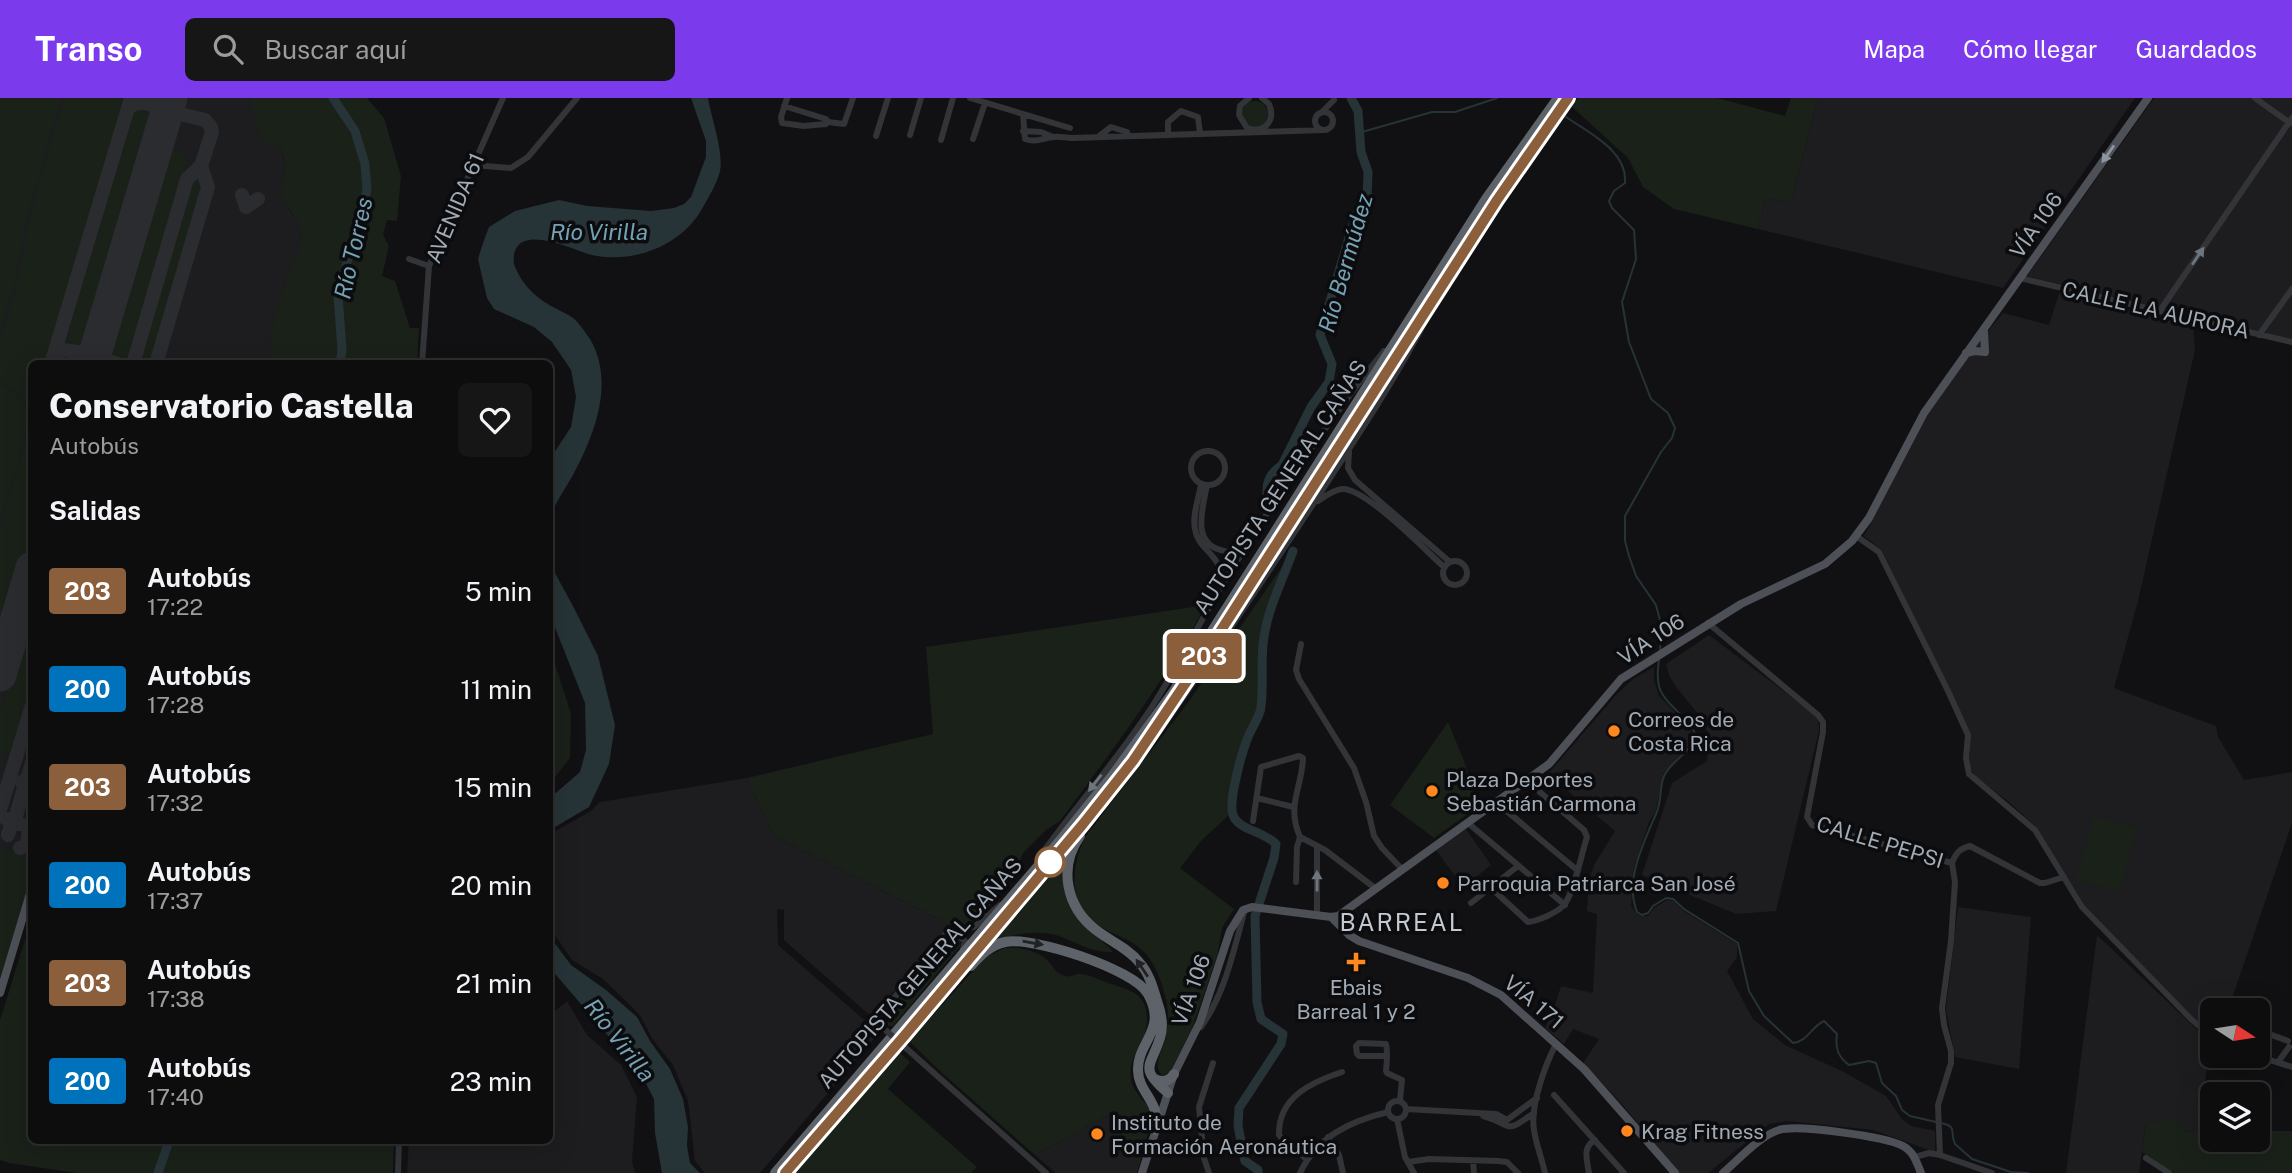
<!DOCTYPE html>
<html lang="es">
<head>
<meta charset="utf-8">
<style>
  :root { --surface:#0d0d0e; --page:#161617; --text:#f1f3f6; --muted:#9a9c9e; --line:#2d2d2e; --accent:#7c3aed }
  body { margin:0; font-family:"Public Sans",sans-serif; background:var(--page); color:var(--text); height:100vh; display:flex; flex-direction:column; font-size:26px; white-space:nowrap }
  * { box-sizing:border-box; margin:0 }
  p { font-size:23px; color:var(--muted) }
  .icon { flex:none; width:38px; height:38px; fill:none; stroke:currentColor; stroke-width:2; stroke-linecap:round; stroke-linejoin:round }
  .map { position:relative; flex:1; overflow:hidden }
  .sheet { position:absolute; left:28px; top:262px; width:525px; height:784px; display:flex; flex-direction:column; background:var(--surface); border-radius:10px; box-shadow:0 7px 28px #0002,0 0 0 2px var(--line) }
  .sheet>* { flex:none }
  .badge { padding:0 14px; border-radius:5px; font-size:24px; line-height:46px }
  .needle { width:46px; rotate:102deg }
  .controls { position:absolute; left:2200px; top:900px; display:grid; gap:14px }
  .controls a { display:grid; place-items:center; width:70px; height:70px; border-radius:10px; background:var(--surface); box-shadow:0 7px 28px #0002,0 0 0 2px var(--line); font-size:35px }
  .map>.badge { position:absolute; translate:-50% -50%; box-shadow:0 0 0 4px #fff }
  h2 { padding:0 21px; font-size:26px; line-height:63px }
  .round { display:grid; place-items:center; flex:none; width:74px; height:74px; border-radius:10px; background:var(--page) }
  .summary { display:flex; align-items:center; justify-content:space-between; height:119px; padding:0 21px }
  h1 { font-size:33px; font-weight:800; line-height:52px }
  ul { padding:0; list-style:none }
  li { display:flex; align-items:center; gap:21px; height:98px; padding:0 21px }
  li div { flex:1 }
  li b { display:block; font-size:26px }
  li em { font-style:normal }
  li .badge { min-width:77px; font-weight:700; text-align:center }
  header { display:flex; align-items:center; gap:42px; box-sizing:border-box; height:98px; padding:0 35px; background:var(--accent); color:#fff }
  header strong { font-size:33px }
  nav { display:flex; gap:38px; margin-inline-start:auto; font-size:24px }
  .search { width:490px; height:63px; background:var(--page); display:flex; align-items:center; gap:18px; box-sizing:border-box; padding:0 24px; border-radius:10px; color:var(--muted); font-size:26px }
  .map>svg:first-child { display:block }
</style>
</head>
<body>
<header>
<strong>Transo</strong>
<div class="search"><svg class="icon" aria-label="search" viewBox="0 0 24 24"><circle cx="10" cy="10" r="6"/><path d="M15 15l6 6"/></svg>Buscar aquí</div>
<nav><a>Mapa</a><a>Cómo llegar</a><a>Guardados</a></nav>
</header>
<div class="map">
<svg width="2292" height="1075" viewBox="0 0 2292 1075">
  <rect width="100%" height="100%" fill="#111113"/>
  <path fill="#1d1d20" d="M56 0H251L266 15 275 49 281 50 286 71 281 93 290 113 301 126 302 140 296 164 284 188 277 266H32L31 772 0 869V186Z
    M1818 0H2135L2003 190 1758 131 1765 101 1791 104Z
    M2154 0H2292V241L2027 178Z
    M2059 195 2150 218 2193 225 2195 252 2138 503 2114 590 2216 628 2218 639 2244 682 2292 674V725L2228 912H2212V935L2192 918 2085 808 2035 728 2009 704 1976 679 1969 668 1970 636 1882 452 1864 438 1930 312 1969 256 2003 215 2049 227Z
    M1709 537 1815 617 1818 623 1819 632 1776 813 1736 816 1642 777 1672 685 1707 663 1709 639 1704 623 1676 589 1669 577 1666 566Z
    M1654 569V582L1659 598 1682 621 1691 632 1693 637 1691 645 1663 676 1656 713 1649 724 1634 769 1631 807 1635 814 1641 818H1648L1654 810 1667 802 1673 803 1684 813 1737 846V860L1727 873 1753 921 1785 947 1844 974 1886 998 1902 1021 1911 1028 1935 1033V1054L1873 1032 1787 1023 1769 1026 1708 1075H1679L1621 1005 1583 965 1599 941 1573 931 1564 946 1545 930 1553 913 1561 888 1593 895 1597 816 1587 813 1589 783 1594 767 1615 733 1548 676 1617 596 1633 581Z
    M747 680 774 738 950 827 872 919 784 842V812L777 811 778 847 879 935 760 1075H705L695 1063 688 1003 673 967 653 942 640 917 603 881 572 862 550 830V736L591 713 600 704Z
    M1466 731 1491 767 1463 789 1436 752Z
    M1958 809 2031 819 2019 971 1955 959 1946 911Z
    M2097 837 2210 944 2199 1033 2186 1034 2146 1025 2139 1075H2066Z
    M567 903 587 937 621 967 637 999 632 1063 635 1075H407L409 1043H550V917Z
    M1110 1016 1139 1068 1137 1075H1056L1035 1057Z"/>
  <path fill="#192119" d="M0 0H61L26 124 15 182 0 233Z
    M64 0H126L47 266H32L31 435 0 540V430L28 335 30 316 23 300 0 283V240L18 183 28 125Z
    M250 0H367L384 20 401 78 397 123 387 122 383 137 389 148 382 178 395 183 410 230H419L417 266H277L272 263C269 239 276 211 284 188 290 172 298 159 301 142 305 119 283 113 281 93 280 87 285 79 285 72 286 65 283 57 281 51L275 49 274 46 263 44C259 28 250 16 250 0Z
    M1578 0H1717L1785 18 1791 0H1818L1791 104 1765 101 1758 131 1674 111 1643 89 1628 60 1571 8Z
    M1242 16a13 13 0 1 1 26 0a13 13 0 1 1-26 0Z
    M138 11H144L152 15 154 24 89 241 83 248 76 249 70 245 67 236 133 15Z
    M172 51C181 50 188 55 186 64L131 251 127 258 117 260 111 256 109 247 166 56Z
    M196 81 200 84 199 104 154 257H152L151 261 145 266 141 260 142 255 193 84Z
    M0 286C8 292 20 298 25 308 34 325 6 400 0 421Z
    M1293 453 1271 513 1264 538 1261 612 1247 641 1233 697 1231 715 1201 743 1180 770 1234 811 1222 830 1217 859 1192 930 1171 973 1163 978C1150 967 1164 952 1166 938 1168 927 1169 913 1166 901 1162 885 1155 864 1143 853 1130 840 1115 838 1101 829 1067 809 1070 769 1086 738L1187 606Z
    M1206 507C1164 584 1112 653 1060 723L1046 732 1023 755 1016 772 983 817 966 827H950L774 738 747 680 933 636 926 549Z
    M29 542 31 543V585L13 651 10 654 0 656V615L20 548 24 543Z
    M550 550 571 616 570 660 550 686Z
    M1448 624 1464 663 1479 708 1434 740 1390 707Z
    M2093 718 2137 730 2120 794 2076 782Z
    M31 739V782L0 881V750L25 758Z
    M1069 748C1060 777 1061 804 1084 827 1093 837 1105 844 1113 854 1093 855 1077 845 1059 838 1038 831 1012 836 992 844L999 829 1015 820 1029 803 1043 779Z
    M31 823 32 1043H394L393 1075H77L9 1065 0 1062V922Z
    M953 838 961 844 960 848 893 928H889L883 923 884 919Z
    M1005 850C1019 849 1035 852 1046 861 1054 868 1054 875 1065 878 1072 880 1075 875 1081 876 1088 876 1099 882 1106 884 1127 892 1146 893 1147 919 1147 927 1146 933 1143 940 1136 954 1129 964 1131 981 1133 996 1147 1003 1153 1017L1139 1068 1110 1016 1035 1057 940 973 909 943 986 859Z
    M898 953 910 964 888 991 977 1069 971 1075H791Z
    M2176 1022 2186 1034 2212 1032V1041H2258V1033H2292V1075H2174L2142 1054 2146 1025Z"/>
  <path fill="#263337" d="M691 0H708C711 19 724 54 720 73 717 86 708 100 702 111 681 148 633 166 592 157 574 152 530 130 517 149 513 154 513 164 515 169 523 188 537 201 555 210 560 213 568 216 573 220 579 225 586 235 590 241 615 284 595 336 573 377 565 391 556 404 550 418V361L571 329 576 299 571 272 552 244 534 229 494 211 487 200 478 161 483 145 489 129 515 113 559 102 587 108 651 113 674 110 684 106 691 99 706 59V43Z
    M550 466 573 508 598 558 615 627 609 666 589 709 550 732V700L580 674 586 652 585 605 550 517Z
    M550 839 571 867 606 892 637 919 650 943 670 971 683 1001 688 1029 687 1048 690 1065 700 1075H662L655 1035 654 1001 641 976 550 870Z"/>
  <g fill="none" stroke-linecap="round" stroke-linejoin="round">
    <path stroke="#263337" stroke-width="2" d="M1566 19C1588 34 1628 53 1625 85L1614 93 1609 103 1612 110 1634 132 1636 161 1622 204 1629 244 1651 301 1668 315 1675 330 1672 340 1661 354 1625 418V443L1629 458 1636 478 1656 507 1661 526 1660 553
      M1362 34 1432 14H1455L1497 0
      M1659 562C1652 606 1675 602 1695 635 1693 655 1672 661 1664 678 1659 690 1662 704 1656 716 1644 744 1624 783 1637 814L1642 817 1648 815 1653 808 1666 800 1673 801 1684 811 1738 845 1749 893 1764 918 1793 945C1808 943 1811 929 1824 923L1837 936C1835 950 1838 959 1849 967L1869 963 1876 965 1882 985 1896 998 1902 1012 1910 1018 1936 1024
      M1941 1025C1959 1029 1949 1034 1955 1046L1972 1061 2011 1074 2028 1075"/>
    <path stroke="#263337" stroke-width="9" d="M333 0 355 33 365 66 367 92 338 197 342 252 340 266
      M1267 398C1266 384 1270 375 1282 367L1311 309 1329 284 1332 266 1320 237 1356 116 1367 100 1368 74 1361 54 1358 13 1351 0
      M158 1075 169 1043
      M1258 1075V1072L1245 1063 1238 1028 1239 1010 1281 946 1283 936 1261 921 1257 904 1255 818 1274 760 1276 746C1264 733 1238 732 1233 717 1228 703 1242 654 1248 639 1252 629 1260 619 1261 609 1264 586 1260 563 1264 539 1268 510 1283 481 1293 453"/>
    <path stroke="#2a2c30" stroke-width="14" d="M128 10C140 0 164 6 164 23
      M242 97 246 109 258 101
      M54 257 62 252 88 255 97 249 100 257 105 262
      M51 266 131 0
      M94 266 105 262 118 266
      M133 266 187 81 201 68 212 34 211 29 205 22 176 15 168 18 164 23
      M156 266 208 89 201 68
      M16 522 23 533 32 536
      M0 712 32 607
      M6 721 29 729 27 747 20 750
      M8 737 11 727 9 722 16 718 24 690 22 684 27 681 32 665"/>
    <path stroke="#2a2c30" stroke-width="33" d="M92 266 171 0
      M0 577 32 470"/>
    <path stroke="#323438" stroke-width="6" d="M787 0 781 19 782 25 804 28 826 26
      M970 0 1070 30
      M1249 0 1240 8 1239 17 1247 30C1264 36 1276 23 1269 6L1262 0
      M2255 0 2290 25
      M784 8 826 21 828 24 826 26
      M1315 23a9 9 0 1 1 18 0a9 9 0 1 1-18 0Z
      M1321 15 1334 2
      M1023 16 1025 41C1036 45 1043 40 1054 39 1059 38 1066 40 1072 40L1323 32
      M828 24 844 26 853 0
      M1023 33 1041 34 1053 39
      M910 37 921 0
      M1168 37V24L1181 13 1198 19 1200 36
      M876 38 888 0
      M1098 39 1111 29 1127 34 1128 38
      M973 41 985 5
      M941 42 953 0
      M473 67 511 70 528 59 577 0
      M409 161 429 168
      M2020 180 2292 244
      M2159 214 2292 20
      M2259 237 2292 191
      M422 266 429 168 503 0
      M1191 370a17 17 0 1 1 34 0a17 17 0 1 1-34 0Z
      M1349 354 1348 370 1355 382 1450 464
      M1201 386C1199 400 1192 417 1195 431 1198 453 1221 454 1223 485
      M1207 387C1203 409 1191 445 1221 452 1230 455 1236 454 1243 449
      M1318 403C1325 398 1333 392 1342 391 1366 390 1425 452 1444 469
      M1856 438 1879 454 1948 593 1968 637 1966 660 1969 676 2035 732 2082 809 2191 921 2212 939
      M1443 475a12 12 0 1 1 24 0a12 12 0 1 1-24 0Z
      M1708 525 1818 617 1823 624V634L1807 719 1812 727 1952 765
      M1301 546 1296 572 1299 581 1354 670 1366 704 1374 738 1382 750 1401 770
      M1152 644C1209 562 1265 480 1319 397 1357 339 1395 282 1427 220
      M1257 700 1293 709
      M1497 705 1577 772
      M1253 723 1261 669 1299 658 1303 660C1302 690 1286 707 1300 739L1325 752 1375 790
      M1468 725 1565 807
      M1317 748V817
      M1038 761C1076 708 1120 659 1155 604 1180 565 1200 523 1224 484 1272 405 1326 325 1384 253
      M1952 765C1956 755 1959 751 1970 748L2040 785H2045L2064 779
      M1296 784 1297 749 1300 739
      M1490 789 1528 824C1538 823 1556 815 1563 808 1573 799 1582 754 1587 739L1584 732 1527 683
      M1471 805 1518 768
      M951 832 965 843 963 851
      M881 928 879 922 882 915 948 833 974 829 1000 807
      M1201 929C1225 895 1233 855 1244 815
      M2258 932 2288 943
      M907 951 1046 1075
      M2254 957 2292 969
      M1387 958H1359L1357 956 1356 948 1359 945 1386 946C1388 954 1387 964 1386 973L1387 975 1402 982 1400 1002
      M2278 964 2289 949
      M1554 997 1624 1075
      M1388 1012a9 9 0 1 1 18 0a9 9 0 1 1-18 0Z
      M1406 1011 1496 1016 1507 1022 1537 1000
      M1483 1018C1514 1026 1502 1038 1534 1015
      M1397 1021 1405 1059 1414 1075
      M1328 1039 1339 1057 1343 1075
      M1940 1057 1938 1007 1951 965V953L1944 927 1942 910 1951 843 1955 784 1952 765
      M1915 1059 1929 1055 1940 1057 1992 1075
      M2146 1060 2169 1075
      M1307 1061 1287 1047 1279 1037C1278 999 1312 984 1342 974
      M1408 1064 1429 1061 1498 1063 1507 1064 1518 1075
      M1473 1064 1474 1075
      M398 1075 399 1043
      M1209 1075 1204 1060 1199 1009 1213 965
      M1300 1075C1317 1039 1350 1023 1388 1014
      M1545 1075C1542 1061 1536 1046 1534 1032 1530 1008 1545 967 1556 946
      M1589 1075C1587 1062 1582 1049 1595 1042"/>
    <path stroke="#4d5157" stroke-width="8" d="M1966 255 1975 253 1985 254 1984 234
      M1331 819 1349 837 1359 843 1468 880 1501 897 1584 971 1675 1075
      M0 895 32 789
      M1142 1075 1174 976 1200 924 1230 833 1243 812 1252 809 1331 819 1338 818 1549 666 1621 581 1741 506 1825 466 1852 443 1869 420 1924 315 2148 0
      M1723 1075C1738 1062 1761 1037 1779 1032 1798 1026 1886 1039 1903 1048 1914 1054 1917 1065 1921 1075"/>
    <path stroke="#5d6369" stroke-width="10" d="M1080 738C1058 769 1066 809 1096 832 1110 843 1128 850 1139 864 1149 875 1153 889 1157 903 1161 914 1164 928 1160 940 1151 969 1138 969 1168 995
      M971 868C980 858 990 847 1005 844 1032 838 1134 871 1148 896 1168 932 1137 944 1138 972 1138 995 1161 1003 1156 1032
      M1153 980C1161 985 1169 984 1174 976
      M775 1075 1063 739 1112 678 1174 593 1486 101 1558 0
      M785 1075 905 937 1083 726 1133 663 1246 494 1498 102 1568 0"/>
    <path stroke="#323438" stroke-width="6" d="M881 928 907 951"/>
  </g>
  <defs><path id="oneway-solid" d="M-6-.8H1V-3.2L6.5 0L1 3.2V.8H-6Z" transform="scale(1.75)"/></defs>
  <use fill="#8c949e" href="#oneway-solid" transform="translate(2108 56) rotate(125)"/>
  <g fill="#6f757d">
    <use href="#oneway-solid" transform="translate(2198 158) rotate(-56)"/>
    <use href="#oneway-solid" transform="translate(1095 685) rotate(128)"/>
    <use href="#oneway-solid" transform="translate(1317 783) rotate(-90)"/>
  </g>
  <g fill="#202225">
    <use href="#oneway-solid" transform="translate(1033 845) rotate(10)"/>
    <use href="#oneway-solid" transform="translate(1142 870) rotate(-124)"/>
  </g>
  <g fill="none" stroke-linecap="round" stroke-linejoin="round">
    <g stroke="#fff" stroke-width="16">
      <path id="line" d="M785 1075 905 937 1083 726 1133 663 1218 537 1497 102 1568 0"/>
    </g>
    <use href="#line" stroke="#8b5e3c" stroke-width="10"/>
  </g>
  <g fill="#ff871d" stroke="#0c0c0e" stroke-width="2.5">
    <circle cx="1614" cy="633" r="7"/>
    <circle cx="1432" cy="693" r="7"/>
    <circle cx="1443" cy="785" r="7"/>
    <path d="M1352.5 853.5h7v7h7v7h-7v7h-7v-7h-7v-7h7z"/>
    <circle cx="1627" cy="1033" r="7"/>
    <circle cx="1097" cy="1036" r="7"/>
  </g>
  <circle fill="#fff" stroke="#8b5e3c" stroke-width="3.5" cx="1050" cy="764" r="14"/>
  <g text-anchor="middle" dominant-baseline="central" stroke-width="7" stroke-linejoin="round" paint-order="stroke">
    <g font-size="21" fill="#a1abb5" stroke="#0c0c0e">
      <text transform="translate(455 110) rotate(-67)">AVENIDA 61</text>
      <text transform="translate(2036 127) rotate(-55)">VÍA 106</text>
      <text transform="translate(2156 212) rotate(13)">CALLE LA AURORA</text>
      <text transform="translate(1280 389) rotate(-57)">AUTOPISTA GENERAL CAÑAS</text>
      <text transform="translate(1651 541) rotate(-33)">VÍA 106</text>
      <text transform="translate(1880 744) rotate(17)">CALLE PEPSI</text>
      <text transform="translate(920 875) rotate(-49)">AUTOPISTA GENERAL CAÑAS</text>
      <text transform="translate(1191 892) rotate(-70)">VÍA 106</text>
      <text transform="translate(1534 904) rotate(40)">VÍA 171</text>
    </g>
    <g font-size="21" fill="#a1abb5" stroke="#0c0c0e" text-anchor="start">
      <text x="1628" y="621">Correos de<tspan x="1628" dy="24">Costa Rica</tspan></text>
      <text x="1446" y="681">Plaza Deportes<tspan x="1446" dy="24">Sebastián Carmona</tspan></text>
      <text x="1457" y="785">Parroquia Patriarca San José</text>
      <text x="1356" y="889" text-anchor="middle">Ebais<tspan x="1356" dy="24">Barreal 1 y 2</tspan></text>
      <text x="1111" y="1024">Instituto de<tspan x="1111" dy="24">Formación Aeronáutica</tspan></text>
      <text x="1641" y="1033">Krag Fitness</text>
    </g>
    <g font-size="23" font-style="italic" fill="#74a2b4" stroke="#0c0c0e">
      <text x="599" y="133">Río Virilla</text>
      <text transform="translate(353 150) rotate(-77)">Río Torres</text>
      <text transform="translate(1345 165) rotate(-74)">Río Bermúdez</text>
      <text transform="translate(620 942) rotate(52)">Río Virilla</text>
    </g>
    <g font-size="24" letter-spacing="2" fill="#c2c9d0" stroke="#0c0c0e">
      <text x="1402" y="824">BARREAL</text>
    </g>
  </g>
</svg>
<div class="controls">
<a><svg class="needle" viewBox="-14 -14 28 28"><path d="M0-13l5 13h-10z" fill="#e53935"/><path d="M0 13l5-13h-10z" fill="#9a9c9e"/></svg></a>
<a><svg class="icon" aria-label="layers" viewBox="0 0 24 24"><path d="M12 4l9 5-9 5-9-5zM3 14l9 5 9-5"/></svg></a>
</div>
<b class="badge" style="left:1204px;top:558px;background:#8b5e3c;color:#fff">203</b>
<section class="sheet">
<div class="summary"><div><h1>Conservatorio Castella</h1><p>Autobús</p></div><a class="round"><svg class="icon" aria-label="heart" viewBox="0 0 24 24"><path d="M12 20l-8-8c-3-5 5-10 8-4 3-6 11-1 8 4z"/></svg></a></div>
<h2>Salidas</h2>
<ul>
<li><span class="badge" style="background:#8b5e3c;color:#fff">203</span><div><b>Autobús</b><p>17:22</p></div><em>5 min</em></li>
<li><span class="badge" style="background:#0072bc;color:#fff">200</span><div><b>Autobús</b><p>17:28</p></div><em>11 min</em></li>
<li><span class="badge" style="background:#8b5e3c;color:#fff">203</span><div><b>Autobús</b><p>17:32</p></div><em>15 min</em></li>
<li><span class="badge" style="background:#0072bc;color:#fff">200</span><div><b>Autobús</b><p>17:37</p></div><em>20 min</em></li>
<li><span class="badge" style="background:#8b5e3c;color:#fff">203</span><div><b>Autobús</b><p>17:38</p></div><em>21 min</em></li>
<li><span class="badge" style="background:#0072bc;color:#fff">200</span><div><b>Autobús</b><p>17:40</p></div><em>23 min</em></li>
</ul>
</section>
</div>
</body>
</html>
